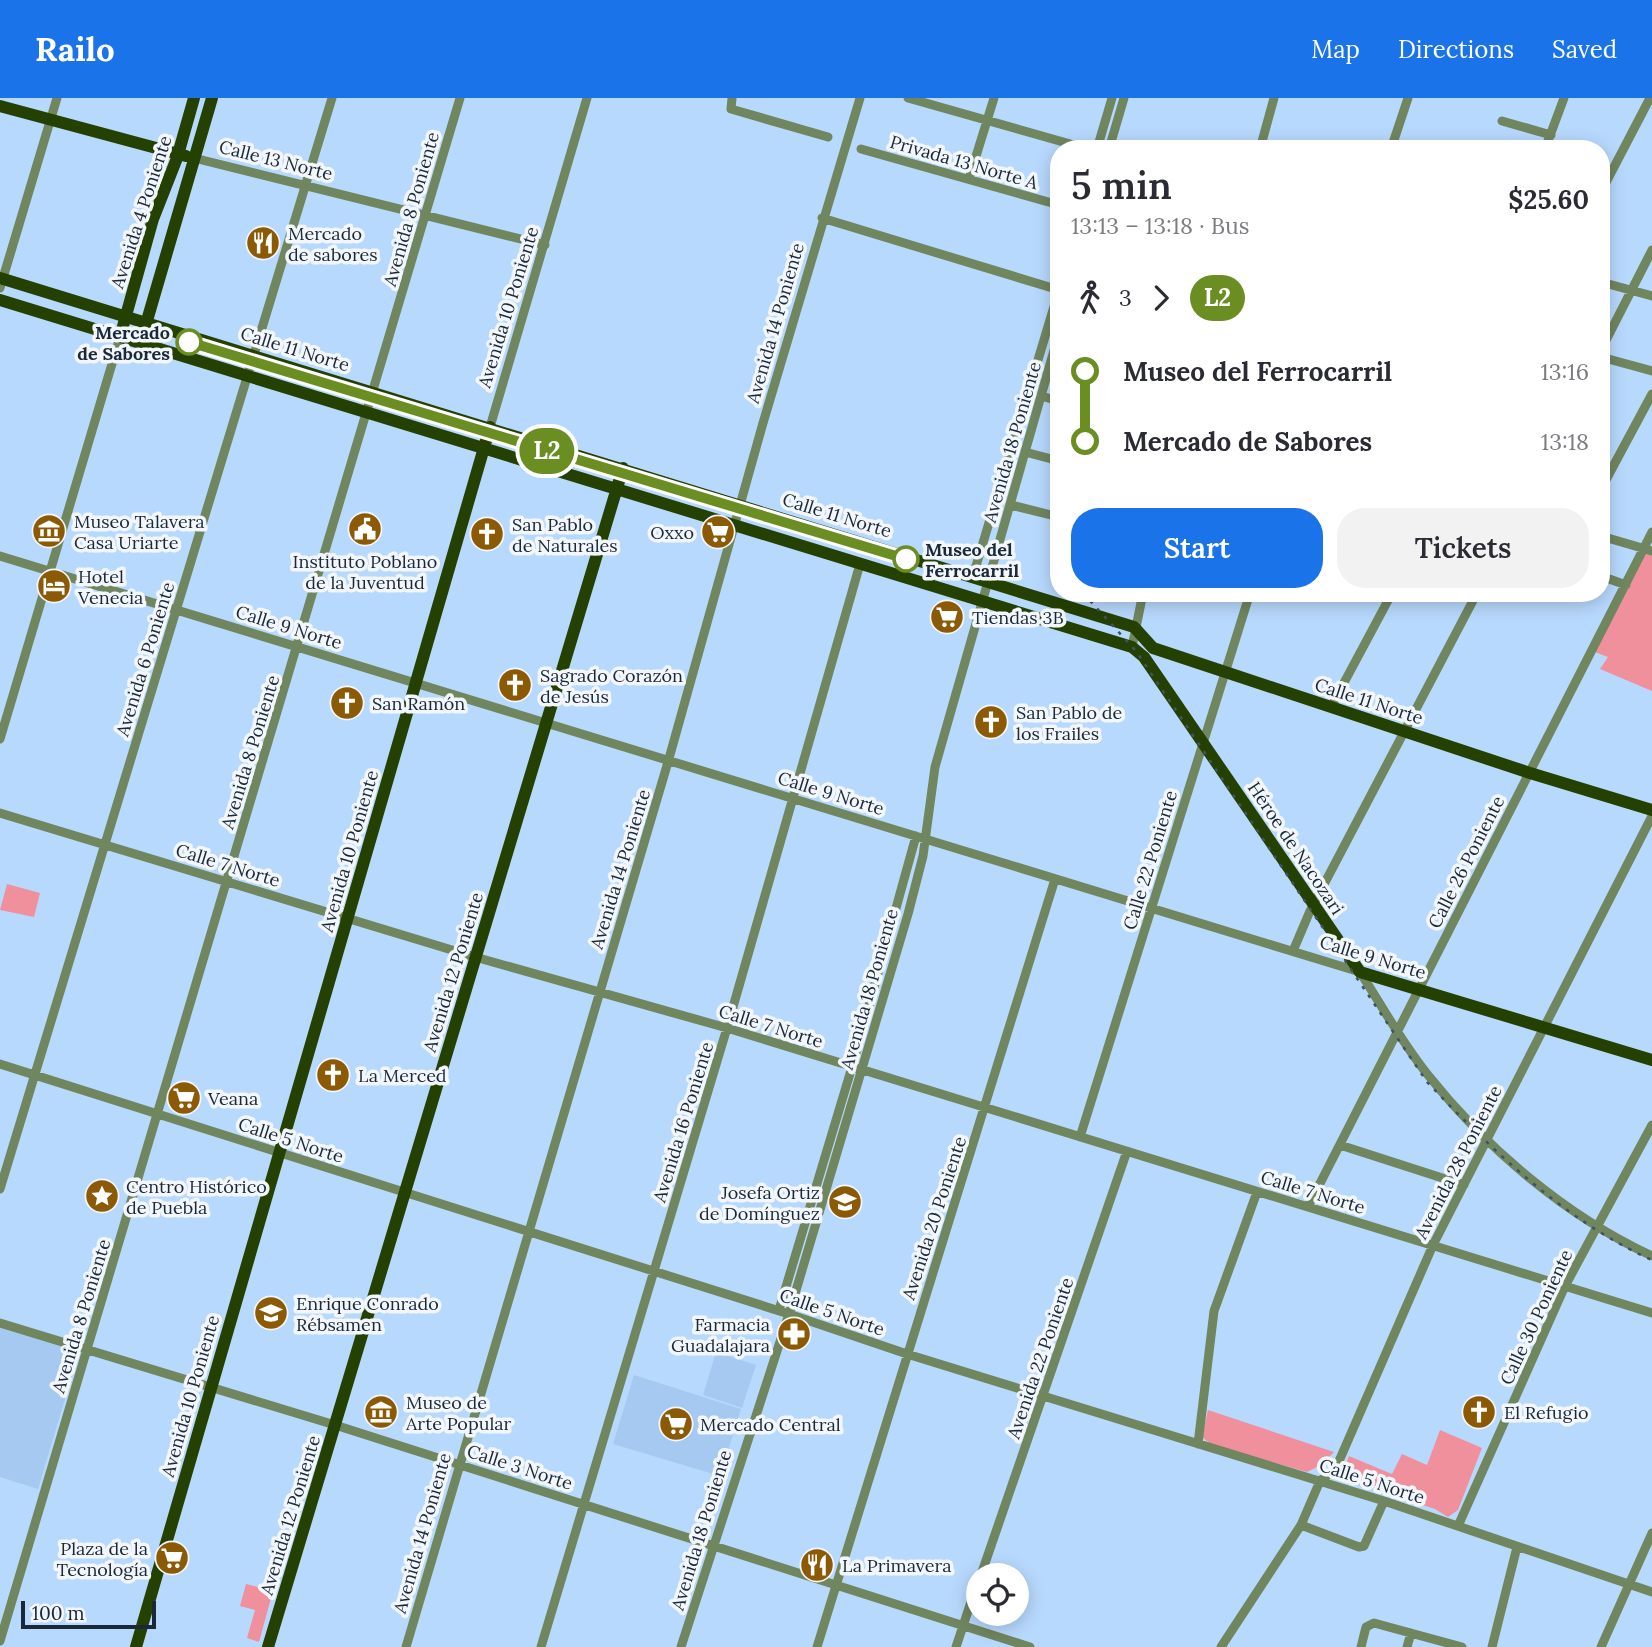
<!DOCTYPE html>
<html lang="en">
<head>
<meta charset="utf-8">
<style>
  :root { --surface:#fff; --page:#f2f2f3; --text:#2b2b33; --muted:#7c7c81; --accent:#1a73e8 }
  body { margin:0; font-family:Lora,serif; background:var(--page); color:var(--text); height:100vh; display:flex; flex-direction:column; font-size:26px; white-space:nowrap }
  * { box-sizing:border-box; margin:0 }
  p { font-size:23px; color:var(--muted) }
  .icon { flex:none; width:38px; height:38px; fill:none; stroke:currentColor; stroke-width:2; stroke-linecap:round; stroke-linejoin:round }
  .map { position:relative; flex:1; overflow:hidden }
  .details { position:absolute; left:1050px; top:42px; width:560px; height:462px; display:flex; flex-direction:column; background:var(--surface); border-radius:28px; box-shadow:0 4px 18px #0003 }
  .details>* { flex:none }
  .badge { padding:0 14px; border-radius:23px; font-size:24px; line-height:46px }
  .controls { position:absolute; left:966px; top:1465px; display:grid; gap:14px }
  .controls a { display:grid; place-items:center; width:63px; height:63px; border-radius:50%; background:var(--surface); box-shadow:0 4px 18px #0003; font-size:35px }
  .scale { position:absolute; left:21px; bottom:18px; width:135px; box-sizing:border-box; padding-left:7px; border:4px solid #19293a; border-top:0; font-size:19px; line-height:24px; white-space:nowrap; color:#19293a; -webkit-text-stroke:5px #f3f7fc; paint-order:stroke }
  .map>.badge { position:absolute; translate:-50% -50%; box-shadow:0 0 0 4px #fff }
  .legs { display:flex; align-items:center; gap:10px; height:77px; padding:0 21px; font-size:23px }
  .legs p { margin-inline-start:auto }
  .overview { display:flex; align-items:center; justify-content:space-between; height:119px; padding:0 21px }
  h1 { font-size:38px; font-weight:600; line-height:52px }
  .button { display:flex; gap:14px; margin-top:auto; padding:14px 21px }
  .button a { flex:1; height:80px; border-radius:28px; background:var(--accent); color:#fff; font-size:28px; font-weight:600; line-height:80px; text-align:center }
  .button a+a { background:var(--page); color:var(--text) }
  ul { padding:0 21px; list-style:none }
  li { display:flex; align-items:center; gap:24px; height:70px; font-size:26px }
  li i { display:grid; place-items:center; width:10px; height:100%; margin:0 9px; background:currentColor }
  li i::after { content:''; width:18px; height:18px; margin:-9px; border:5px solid; border-radius:50%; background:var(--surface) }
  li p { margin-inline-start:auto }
  li:first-child i { background:linear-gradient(#0000 50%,currentColor 0) }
  li:last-child i { background:linear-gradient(currentColor 50%,#0000 0) }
  header { display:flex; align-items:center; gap:42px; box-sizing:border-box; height:98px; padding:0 35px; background:var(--accent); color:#fff }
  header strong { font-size:33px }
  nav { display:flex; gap:38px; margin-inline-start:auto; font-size:24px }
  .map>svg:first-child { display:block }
</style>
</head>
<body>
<header>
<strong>Railo</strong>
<nav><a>Map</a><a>Directions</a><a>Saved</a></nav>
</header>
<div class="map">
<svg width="1652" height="1549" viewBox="0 0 1652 1549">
  <rect width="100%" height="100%" fill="#b8d9fe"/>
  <path fill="#a6c9f2" d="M0 1230 79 1254 38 1391 0 1379Z
    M716 1254 756 1267 742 1310 703 1297Z
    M634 1277 741 1311 720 1378 613 1346Z"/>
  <path fill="#f0909d" d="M1643 450 1652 453V593L1600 571 1608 559 1592 553Z
    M7 786 40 795 34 819 0 812Z
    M1208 1312 1334 1354 1323 1366 1307 1374 1212 1347 1202 1339Z
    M1440 1332 1482 1350 1458 1412 1448 1419 1435 1411 1345 1382 1342 1376 1349 1358 1392 1376 1402 1356 1427 1367Z
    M246 1486 273 1493 259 1544 247 1540 255 1512 240 1508Z"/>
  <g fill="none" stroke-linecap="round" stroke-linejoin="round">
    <path stroke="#70865f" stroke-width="9" d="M732 0 731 11 828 39
      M908 0 1088 51
      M1502 23 1551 37
      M861 51 1059 107
      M1097 51 1112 0
      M1109 51 1124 0
      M1260 51 1274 0
      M1391 51 1408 0
      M1545 51 1564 0
      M194 60 545 147
      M969 81 994 0
      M1601 94 1650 0
      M822 120 1059 192
      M1601 184 1652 198
      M0 190 57 0
      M1601 252 1652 152
      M1601 259 1652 273
      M1041 298 1059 303
      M490 329 587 0
      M1025 354 1059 363
      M1601 391 1652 296
      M1011 407 1059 419
      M1601 438 1652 453
      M0 458 1360 874C1382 908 1402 945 1428 977 1487 1051 1566 1118 1652 1158
      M973 478 1059 192
      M1601 478 1626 487
      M1132 549 1143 495
      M1331 609 1392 495
      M0 641 120 239
      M0 715 475 859 727 930 1652 1215
      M1293 853 1310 813 1477 495
      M0 966 789 1216 907 1256 1384 1403 1652 1494
      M1080 1039 1250 495
      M1340 1047 1464 1087
      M0 1091 332 0
      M1308 1109 1652 434
      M779 1212 852 969 916 738
      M0 1225 335 1327 1030 1549
      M1198 1346 1214 1213 1257 1094
      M1301 1427 1359 1449 1364 1448 1384 1403
      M1458 1428 1565 1188 1652 1027
      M981 1477 1127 1053
      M0 1543 460 0
      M406 1549 668 664 763 325 860 0
      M541 1549 727 930 860 466
      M681 1549 789 1216 908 816 923 758 935 669 1059 235
      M817 1549 1055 781
      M956 1549 978 1483
      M1221 1549 1301 1427 1320 1383 1336 1370 1433 1147 1652 718
      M1361 1549 1366 1529 1374 1525 1462 1549
      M1407 1549 1411 1535
      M1492 1549 1517 1449
      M1601 1549 1652 1435"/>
    <path stroke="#254101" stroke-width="12" d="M0 8 186 58
      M0 180 1134 529 1153 550 1530 675 1652 712
      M0 202 1132 549 1144 559 1360 874 1652 962
      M146 226 212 0
      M120 239 153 121 177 60 194 0
      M136 1549 490 329
      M268 1549 623 370"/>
    <path stroke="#3e5268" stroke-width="2.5" stroke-dasharray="3.5 7" stroke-linecap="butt" d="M1083 495 1136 553 1427 984C1492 1052 1565 1123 1652 1162"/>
  </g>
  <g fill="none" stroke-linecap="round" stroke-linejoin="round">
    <g stroke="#fff" stroke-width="16">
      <path id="line-1" d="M189 244 906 461"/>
    </g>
    <use href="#line-1" stroke="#6b8e23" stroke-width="10"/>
  </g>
  <defs>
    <g id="restaurant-disc" transform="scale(1.75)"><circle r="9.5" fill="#8c5a04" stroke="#f3f7fc"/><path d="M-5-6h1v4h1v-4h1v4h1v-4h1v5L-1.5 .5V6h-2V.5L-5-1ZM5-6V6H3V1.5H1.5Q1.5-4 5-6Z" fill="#fff"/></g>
    <g id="civic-disc" transform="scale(1.75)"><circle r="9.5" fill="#8c5a04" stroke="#f3f7fc"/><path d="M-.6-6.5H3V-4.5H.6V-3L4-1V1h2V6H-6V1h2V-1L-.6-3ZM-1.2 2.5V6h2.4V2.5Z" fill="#fff"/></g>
    <g id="museum-disc" transform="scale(1.75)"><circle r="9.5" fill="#8c5a04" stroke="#f3f7fc"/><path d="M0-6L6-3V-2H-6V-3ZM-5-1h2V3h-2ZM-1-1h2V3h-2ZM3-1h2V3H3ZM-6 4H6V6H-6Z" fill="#fff"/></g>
    <g id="supermarket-disc" transform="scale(1.75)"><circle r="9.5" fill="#8c5a04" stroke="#f3f7fc"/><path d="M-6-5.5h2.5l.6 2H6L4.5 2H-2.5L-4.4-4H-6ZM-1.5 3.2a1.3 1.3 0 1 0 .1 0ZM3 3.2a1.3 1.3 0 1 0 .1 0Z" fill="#fff"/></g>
    <g id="church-disc" transform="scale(1.75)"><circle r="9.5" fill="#8c5a04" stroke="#f3f7fc"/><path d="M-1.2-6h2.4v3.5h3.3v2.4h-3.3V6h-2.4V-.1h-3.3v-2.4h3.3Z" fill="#fff"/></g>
    <g id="hotel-disc" transform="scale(1.75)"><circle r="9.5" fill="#8c5a04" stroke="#f3f7fc"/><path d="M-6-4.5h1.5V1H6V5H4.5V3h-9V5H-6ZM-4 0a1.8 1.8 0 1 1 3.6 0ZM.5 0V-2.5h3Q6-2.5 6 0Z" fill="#fff"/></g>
    <g id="sight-disc" transform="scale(1.75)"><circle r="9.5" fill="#8c5a04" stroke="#f3f7fc"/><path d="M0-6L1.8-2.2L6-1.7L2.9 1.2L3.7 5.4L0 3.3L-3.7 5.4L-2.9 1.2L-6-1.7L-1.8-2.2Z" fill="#fff"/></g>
    <g id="school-disc" transform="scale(1.75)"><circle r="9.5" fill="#8c5a04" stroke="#f3f7fc"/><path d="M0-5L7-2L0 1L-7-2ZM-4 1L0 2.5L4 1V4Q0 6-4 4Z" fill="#fff"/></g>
    <g id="pharmacy-disc" transform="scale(1.75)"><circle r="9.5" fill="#8c5a04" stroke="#f3f7fc"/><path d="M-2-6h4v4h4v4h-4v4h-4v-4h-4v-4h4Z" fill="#fff"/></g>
  </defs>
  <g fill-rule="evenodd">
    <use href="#restaurant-disc" x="263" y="145"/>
    <use href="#civic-disc" x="365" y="431"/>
    <use href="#museum-disc" x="49" y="433"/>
    <use href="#supermarket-disc" x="718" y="434"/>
    <use href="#church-disc" x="487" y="436"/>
    <use href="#hotel-disc" x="54" y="488"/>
    <use href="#supermarket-disc" x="947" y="519"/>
    <use href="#church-disc" x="515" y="587"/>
    <use href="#church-disc" x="347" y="605"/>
    <use href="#church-disc" x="991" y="624"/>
    <use href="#church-disc" x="333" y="977"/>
    <use href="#supermarket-disc" x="184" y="1000"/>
    <use href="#sight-disc" x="102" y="1098"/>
    <use href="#school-disc" x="845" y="1104"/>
    <use href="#school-disc" x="271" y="1215"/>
    <use href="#pharmacy-disc" x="794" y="1236"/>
    <use href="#museum-disc" x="381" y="1314"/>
    <use href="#church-disc" x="1479" y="1314"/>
    <use href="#supermarket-disc" x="676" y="1326"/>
    <use href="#supermarket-disc" x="172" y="1460"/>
    <use href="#restaurant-disc" x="817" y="1467"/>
  </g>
  <g fill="#fff" stroke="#6b8e23" stroke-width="3.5">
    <circle cx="189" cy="244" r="12"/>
    <circle cx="906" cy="461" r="12"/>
  </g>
  <g text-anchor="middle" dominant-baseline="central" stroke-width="7" stroke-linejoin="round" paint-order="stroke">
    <g font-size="18" fill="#19293a" stroke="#f3f7fc">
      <text transform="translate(276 62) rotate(14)">Calle 13 Norte</text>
      <text transform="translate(964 64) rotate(16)">Privada 13 Norte A</text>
      <text transform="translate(411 111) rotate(-74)">Avenida 8 Poniente</text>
      <text transform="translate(141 114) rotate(-72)">Avenida 4 Poniente</text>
      <text transform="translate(508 209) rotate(-73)">Avenida 10 Poniente</text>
      <text transform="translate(775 225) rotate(-74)">Avenida 14 Poniente</text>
      <text transform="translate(295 251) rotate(17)">Calle 11 Norte</text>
      <text transform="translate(1012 344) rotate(-74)">Avenida 18 Poniente</text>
      <text transform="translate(837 417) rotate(17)">Calle 11 Norte</text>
      <text transform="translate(289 529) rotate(17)">Calle 9 Norte</text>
      <text transform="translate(145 561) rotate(-73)">Avenida 6 Poniente</text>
      <text transform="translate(1369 603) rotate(18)">Calle 11 Norte</text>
      <text transform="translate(250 654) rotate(-73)">Avenida 8 Poniente</text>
      <text transform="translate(831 695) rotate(17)">Calle 9 Norte</text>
      <text transform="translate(1296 750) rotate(56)">Héroe de Nacozari</text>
      <text transform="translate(349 753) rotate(-74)">Avenida 10 Poniente</text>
      <text transform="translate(1150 762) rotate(-73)">Calle 22 Poniente</text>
      <text transform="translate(1466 764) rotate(-63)">Calle 26 Poniente</text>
      <text transform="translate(228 767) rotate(17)">Calle 7 Norte</text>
      <text transform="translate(620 771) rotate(-73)">Avenida 14 Poniente</text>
      <text transform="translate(1373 859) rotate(17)">Calle 9 Norte</text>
      <text transform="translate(453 874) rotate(-73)">Avenida 12 Poniente</text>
      <text transform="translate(869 891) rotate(-74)">Avenida 18 Poniente</text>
      <text transform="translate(771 928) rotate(17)">Calle 7 Norte</text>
      <text transform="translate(683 1024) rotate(-73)">Avenida 16 Poniente</text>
      <text transform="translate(291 1042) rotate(18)">Calle 5 Norte</text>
      <text transform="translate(1458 1064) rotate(-63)">Avenida 28 Poniente</text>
      <text transform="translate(1313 1094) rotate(17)">Calle 7 Norte</text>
      <text transform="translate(934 1120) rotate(-72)">Avenida 20 Poniente</text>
      <text transform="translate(832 1214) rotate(19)">Calle 5 Norte</text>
      <text transform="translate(81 1218) rotate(-73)">Avenida 8 Poniente</text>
      <text transform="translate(1536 1219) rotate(-65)">Calle 30 Poniente</text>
      <text transform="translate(1040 1260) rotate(-71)">Avenida 22 Poniente</text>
      <text transform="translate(190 1298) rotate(-74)">Avenida 10 Poniente</text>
      <text transform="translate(520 1369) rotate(18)">Calle 3 Norte</text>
      <text transform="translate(1372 1383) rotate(18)">Calle 5 Norte</text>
      <text transform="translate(290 1417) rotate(-73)">Avenida 12 Poniente</text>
      <text transform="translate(701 1432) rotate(-73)">Avenida 18 Poniente</text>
      <text transform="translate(422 1435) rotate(-74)">Avenida 14 Poniente</text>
    </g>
    <g font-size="18" fill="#19293a" stroke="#f3f7fc" text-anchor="start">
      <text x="288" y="135">Mercado<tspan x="288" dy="21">de sabores</tspan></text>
      <text x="74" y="423">Museo Talavera<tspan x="74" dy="21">Casa Uriarte</tspan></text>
      <text x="512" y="426">San Pablo<tspan x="512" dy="21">de Naturales</tspan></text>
      <text x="694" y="434" text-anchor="end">Oxxo</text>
      <text x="365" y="463" text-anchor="middle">Instituto Poblano<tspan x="365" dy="21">de la Juventud</tspan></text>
      <text x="78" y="478">Hotel<tspan x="78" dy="21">Venecia</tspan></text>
      <text x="972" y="519">Tiendas 3B</text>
      <text x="540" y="577">Sagrado Corazón<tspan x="540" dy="21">de Jesús</tspan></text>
      <text x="372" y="605">San Ramón</text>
      <text x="1016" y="614">San Pablo de<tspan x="1016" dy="21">los Frailes</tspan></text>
      <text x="358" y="977">La Merced</text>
      <text x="208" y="1000">Veana</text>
      <text x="126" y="1088">Centro Histórico<tspan x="126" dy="21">de Puebla</tspan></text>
      <text x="820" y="1094" text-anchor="end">Josefa Ortiz<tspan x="820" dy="21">de Domínguez</tspan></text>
      <text x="296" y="1205">Enrique Conrado<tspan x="296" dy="21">Rébsamen</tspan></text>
      <text x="770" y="1226" text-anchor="end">Farmacia<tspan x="770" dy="21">Guadalajara</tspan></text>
      <text x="406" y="1304">Museo de<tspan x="406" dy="21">Arte Popular</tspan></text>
      <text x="1504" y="1314">El Refugio</text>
      <text x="700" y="1326">Mercado Central</text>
      <text x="148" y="1450" text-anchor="end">Plaza de la<tspan x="148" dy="21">Tecnología</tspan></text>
      <text x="842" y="1467">La Primavera</text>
    </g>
    <g font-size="18" font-weight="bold" fill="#19293a" stroke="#f3f7fc" text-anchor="end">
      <text x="170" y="234">Mercado<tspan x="170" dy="21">de Sabores</tspan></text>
      <text x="925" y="451" text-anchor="start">Museo del<tspan x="925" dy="21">Ferrocarril</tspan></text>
    </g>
  </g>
</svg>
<div class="controls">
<a><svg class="icon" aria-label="locate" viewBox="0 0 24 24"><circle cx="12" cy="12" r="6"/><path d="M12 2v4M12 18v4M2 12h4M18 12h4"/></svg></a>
</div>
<div class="scale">100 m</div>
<b class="badge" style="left:547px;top:353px;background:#6b8e23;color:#fff">L2</b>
<section class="details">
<div class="overview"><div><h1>5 min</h1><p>13:13 – 13:18 · Bus</p></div><b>$25.60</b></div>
<div class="legs"><svg class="icon" aria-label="walk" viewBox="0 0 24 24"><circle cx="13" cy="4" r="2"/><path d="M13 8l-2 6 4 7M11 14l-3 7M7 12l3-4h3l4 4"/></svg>3<svg class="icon" aria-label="forward" viewBox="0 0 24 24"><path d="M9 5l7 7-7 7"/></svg><b class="badge" style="background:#6b8e23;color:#fff">L2</b></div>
<ul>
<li><i style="color:#6b8e23"></i><b>Museo del Ferrocarril</b><p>13:16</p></li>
<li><i style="color:#6b8e23"></i><b>Mercado de Sabores</b><p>13:18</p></li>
</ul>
<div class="button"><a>Start</a><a>Tickets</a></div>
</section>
</div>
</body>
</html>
